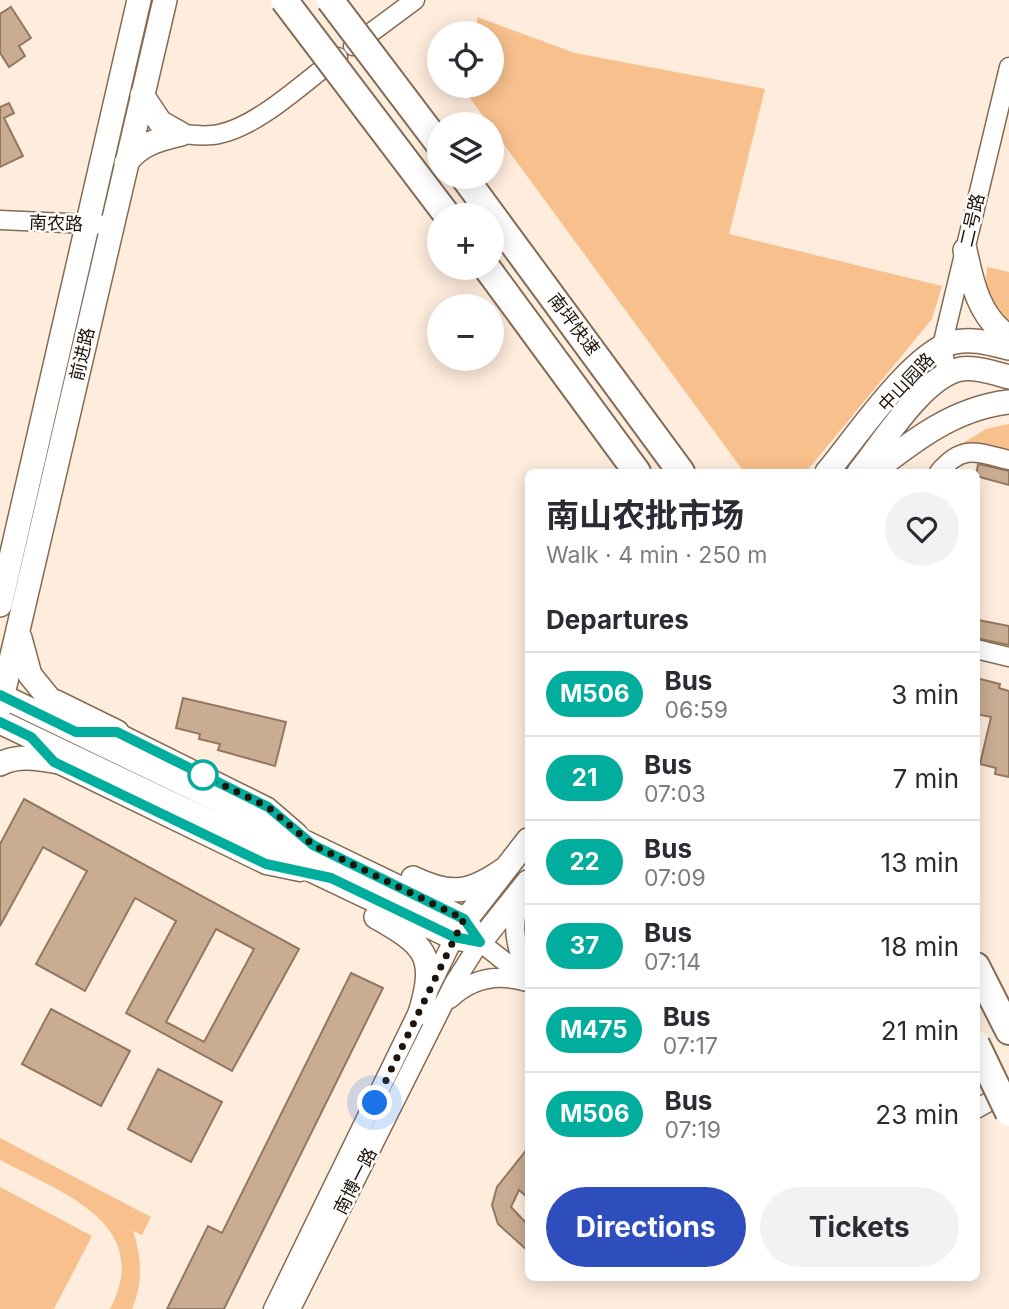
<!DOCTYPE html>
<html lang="en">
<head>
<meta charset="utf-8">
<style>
  :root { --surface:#fff; --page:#f2f2f3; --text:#2b2b33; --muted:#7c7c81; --line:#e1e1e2; --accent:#2f4ebe }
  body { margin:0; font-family:Inter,"Noto Sans SC",sans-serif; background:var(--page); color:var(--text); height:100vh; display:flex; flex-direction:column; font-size:26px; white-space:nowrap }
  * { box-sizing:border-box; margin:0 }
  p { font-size:23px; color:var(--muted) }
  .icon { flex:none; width:38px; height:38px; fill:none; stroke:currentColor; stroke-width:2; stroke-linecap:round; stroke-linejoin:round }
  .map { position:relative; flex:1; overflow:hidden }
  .sheet { position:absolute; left:525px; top:469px; width:455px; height:812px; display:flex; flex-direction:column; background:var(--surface); border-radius:10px; box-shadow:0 4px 18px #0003 }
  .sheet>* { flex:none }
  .badge { padding:0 14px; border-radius:23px; font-size:24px; line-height:46px }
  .controls { position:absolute; left:427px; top:21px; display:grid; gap:14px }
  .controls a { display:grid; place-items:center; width:77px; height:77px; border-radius:50%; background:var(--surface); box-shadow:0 4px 18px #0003; font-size:35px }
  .you { position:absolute; width:35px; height:35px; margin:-18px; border:5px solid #fff; border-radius:50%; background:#1a73e8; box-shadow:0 0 0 10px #1a73e833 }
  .map>.badge { position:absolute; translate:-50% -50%; box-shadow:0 0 0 4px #fff }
  h2 { padding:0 21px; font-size:26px; line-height:63px }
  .round { display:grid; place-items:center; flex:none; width:74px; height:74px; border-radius:37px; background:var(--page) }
  .summary { display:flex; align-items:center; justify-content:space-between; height:119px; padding:0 21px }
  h1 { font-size:33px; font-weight:700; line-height:52px }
  .primary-button { display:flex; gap:14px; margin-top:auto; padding:14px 21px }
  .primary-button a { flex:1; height:80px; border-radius:42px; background:var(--accent); color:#fff; font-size:28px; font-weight:700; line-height:80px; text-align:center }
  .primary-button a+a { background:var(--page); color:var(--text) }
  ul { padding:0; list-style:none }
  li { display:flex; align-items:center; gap:21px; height:84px; padding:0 21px; border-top:2px solid var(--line) }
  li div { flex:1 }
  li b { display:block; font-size:26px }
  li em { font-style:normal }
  li .badge { min-width:77px; font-weight:700; text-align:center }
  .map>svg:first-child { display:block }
</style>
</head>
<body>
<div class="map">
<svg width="1009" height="1309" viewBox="0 0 1009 1309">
  <rect width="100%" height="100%" fill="#feecdc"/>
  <path fill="#f8c08d" d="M477 17 575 53 765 89 729 234 942 286 932 319 806 472H744L461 86H492V33H478Z
    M987 267 1009 272V326L985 293Z
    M1009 424V454L963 443 986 429Z
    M0 1138 151 1217 142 1235 133 1231C142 1258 143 1283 132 1309H110C155 1223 60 1192 0 1160Z
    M0 1187 92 1236 54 1309H0Z"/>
  <path fill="#c9ac92" stroke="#93785f" stroke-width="2" fill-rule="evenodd" d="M11 7 31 38 19 46 25 56 9 67 0 53V14Z
    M9 103 14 113 4 118 23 156 0 167V107Z
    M978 464 1009 471V485L976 476Z
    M978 620 1009 626V645L976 638Z
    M976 678 1000 684 999 688 1009 691V777L995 774 996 768 980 764 991 717 976 714Z
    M183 698 286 722 275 766 218 750 220 744 199 739 200 734 176 728Z
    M24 799 299 949 232 1071 126 1013 176 921 135 898 85 991 36 964 87 871 43 847 0 926V844ZM216 929 254 949 204 1042 166 1022Z
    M351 973 383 988 224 1309H167L208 1226 222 1233Z
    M51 1009 130 1051 101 1106 22 1064Z
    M158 1069 222 1102 191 1162 128 1129Z
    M528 1148V1198L519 1190 511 1207 528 1225V1251L498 1224 492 1205 497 1187Z"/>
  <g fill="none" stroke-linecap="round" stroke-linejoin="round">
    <g stroke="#856b53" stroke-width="21">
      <path id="minor" d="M353 46 415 0
        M181 134C194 135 207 137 219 134 259 126 305 81 338 57
        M0 220 111 225
        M947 374 942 346 1009 67
        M939 472C963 444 976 452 1009 460
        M976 649 1009 657
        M104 732H117L268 807 298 833
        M58 764 266 865 300 872
        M522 895C510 924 515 947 528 975
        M450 999C472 978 498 973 527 982
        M976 1109 1009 1091
        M273 1309 454 938
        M291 1309 454 983 480 942 528 980"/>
    </g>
    <g stroke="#856b53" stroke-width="26">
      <path id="major" d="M142 95 160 122 181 134
        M126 163C140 144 159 139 181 134
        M965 250C972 283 979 317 1009 337
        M827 472C855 439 914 350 955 342 973 338 992 344 1009 348
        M859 472C883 443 923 376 961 369 977 367 994 373 1009 377
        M873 472C914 440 955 408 1009 402
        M0 605 139 0
        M20 638 30 675 70 724
        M0 695 464 919 480 942
        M56 702 117 732
        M0 707 165 0
        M0 722 454 938 480 942
        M0 764C22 752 49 761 72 764
        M413 878C452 897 471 893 506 868
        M376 917C424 944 438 955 420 1013
        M457 931 528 840
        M480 942 528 882"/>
    </g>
    <g stroke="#856b53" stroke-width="30">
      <path id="highway" d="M464 177 681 472
        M487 268 637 472
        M976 966 1009 1031"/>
    </g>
    <use href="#minor" stroke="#fff" stroke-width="18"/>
    <use href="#major" stroke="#fff" stroke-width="23"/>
    <use href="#highway" stroke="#fff" stroke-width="26"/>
    <g stroke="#856b53" stroke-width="30" stroke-linecap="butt">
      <path id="highway-bridge" d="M284 0 447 215
        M330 0 439 144
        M976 1044 1009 1113"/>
    </g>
    <use href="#highway-bridge" stroke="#fff" stroke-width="26"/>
  </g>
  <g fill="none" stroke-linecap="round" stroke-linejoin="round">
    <g stroke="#fff" stroke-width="16">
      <path id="line" d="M0 695 76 732H117L268 807 313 845 464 919 480 942 454 937 331 878 266 864 54 762 31 737 0 722"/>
    </g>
    <use href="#line" stroke="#01ad9c" stroke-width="10"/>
    <path stroke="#1e140a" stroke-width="7" stroke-dasharray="0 12.6" d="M203 775 268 807 313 845 464 919 375 1103"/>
  </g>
  <circle fill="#fff" stroke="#01ad9c" stroke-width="3.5" cx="203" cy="775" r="14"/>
  <g text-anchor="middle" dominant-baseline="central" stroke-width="5" stroke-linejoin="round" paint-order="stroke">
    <g font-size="18" fill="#1e140a" stroke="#fdfdfd">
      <text transform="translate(972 220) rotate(-77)">二号路</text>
      <text transform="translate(56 223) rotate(2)">南农路</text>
      <text transform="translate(574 324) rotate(53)">南坪快速</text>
      <text transform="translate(82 354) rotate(-77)">前进路</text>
      <text transform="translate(906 382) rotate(-47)">中山园路</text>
      <text transform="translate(355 1181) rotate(-63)">南博一路</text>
    </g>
  </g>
</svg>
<div class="controls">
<a><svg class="icon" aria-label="locate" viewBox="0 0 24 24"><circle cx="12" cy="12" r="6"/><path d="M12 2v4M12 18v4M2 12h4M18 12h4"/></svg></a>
<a><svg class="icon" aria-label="layers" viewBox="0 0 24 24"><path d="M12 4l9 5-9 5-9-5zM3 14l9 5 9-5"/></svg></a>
<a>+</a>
<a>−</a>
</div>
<div class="you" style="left:375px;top:1103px"></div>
<section class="sheet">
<div class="summary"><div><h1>南山农批市场</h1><p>Walk · 4 min · 250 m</p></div><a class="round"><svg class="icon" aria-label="heart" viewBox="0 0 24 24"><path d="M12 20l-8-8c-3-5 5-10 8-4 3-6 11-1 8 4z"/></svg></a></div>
<h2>Departures</h2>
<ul>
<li><span class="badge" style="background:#01ad9c;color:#fff">M506</span><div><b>Bus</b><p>06:59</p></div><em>3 min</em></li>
<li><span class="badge" style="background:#01ad9c;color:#fff">21</span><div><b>Bus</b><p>07:03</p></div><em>7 min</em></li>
<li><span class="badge" style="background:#01ad9c;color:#fff">22</span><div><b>Bus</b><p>07:09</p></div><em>13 min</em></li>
<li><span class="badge" style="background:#01ad9c;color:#fff">37</span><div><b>Bus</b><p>07:14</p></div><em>18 min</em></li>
<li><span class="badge" style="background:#01ad9c;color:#fff">M475</span><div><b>Bus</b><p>07:17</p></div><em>21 min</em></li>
<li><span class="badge" style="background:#01ad9c;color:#fff">M506</span><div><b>Bus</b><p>07:19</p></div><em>23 min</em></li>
</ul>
<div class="primary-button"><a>Directions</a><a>Tickets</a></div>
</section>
</div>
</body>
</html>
